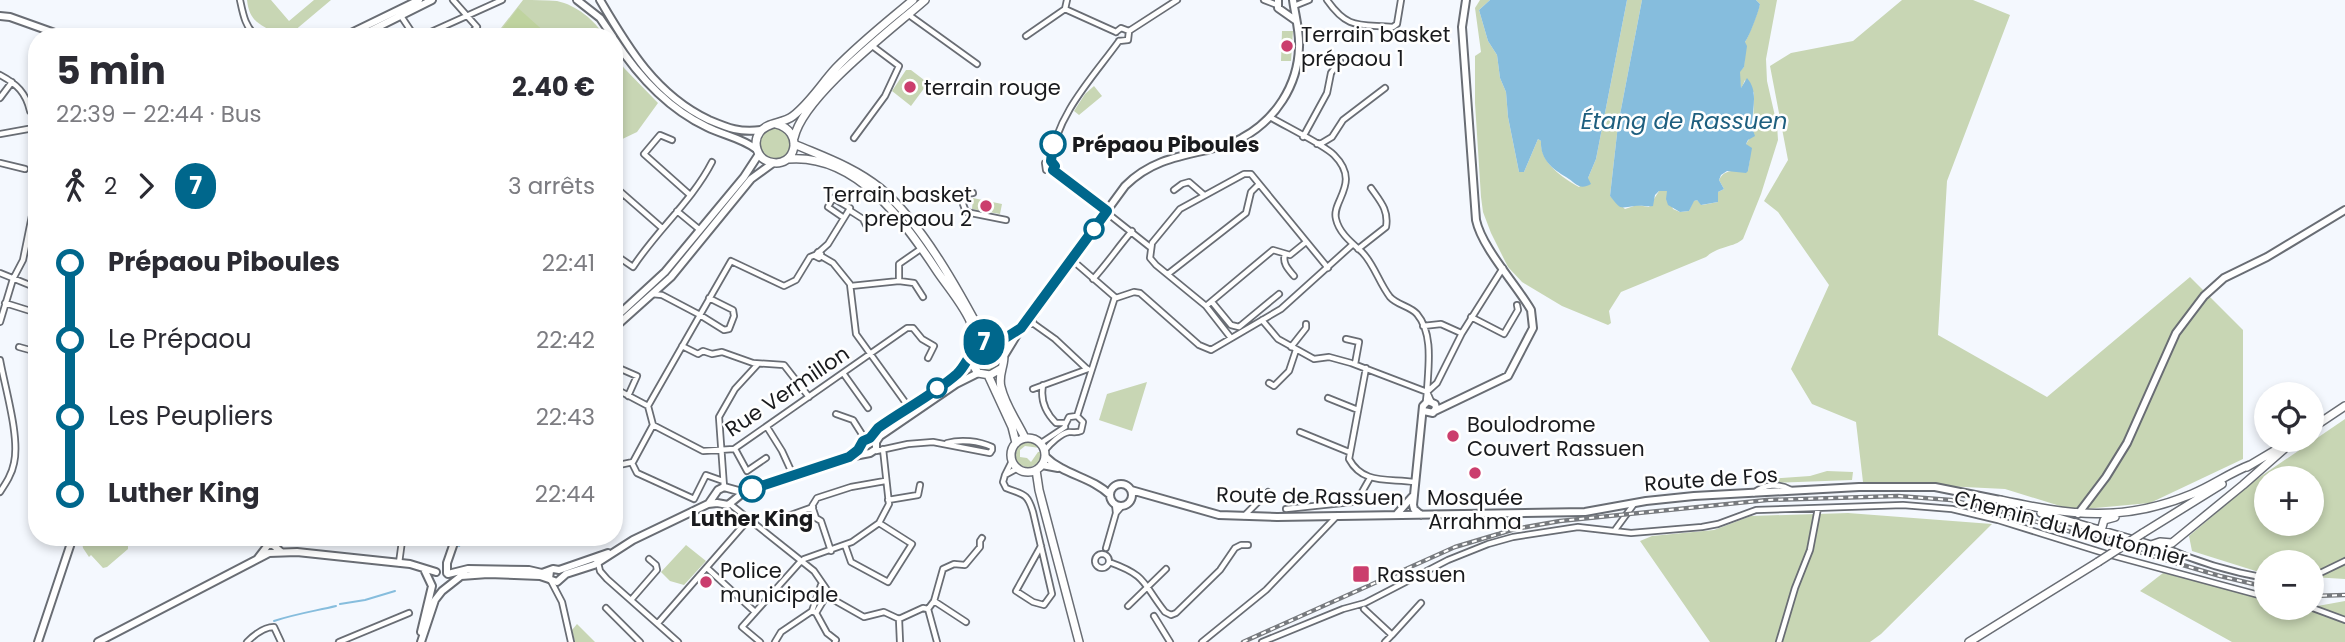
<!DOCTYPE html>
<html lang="fr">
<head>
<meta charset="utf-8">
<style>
  :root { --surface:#fff; --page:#f7f7f7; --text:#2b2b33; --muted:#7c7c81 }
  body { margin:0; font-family:Poppins,sans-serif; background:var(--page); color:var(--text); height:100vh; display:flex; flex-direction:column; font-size:26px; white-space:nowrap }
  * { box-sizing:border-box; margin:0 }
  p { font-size:23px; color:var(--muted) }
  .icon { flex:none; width:38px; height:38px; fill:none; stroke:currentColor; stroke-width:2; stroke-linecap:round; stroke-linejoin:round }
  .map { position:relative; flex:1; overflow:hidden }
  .details { position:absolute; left:28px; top:28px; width:595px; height:518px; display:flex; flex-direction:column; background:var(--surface); border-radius:28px; box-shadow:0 4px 10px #0003 }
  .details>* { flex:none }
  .badge { padding:0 14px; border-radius:23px; font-size:24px; line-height:46px }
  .controls { position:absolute; left:2254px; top:382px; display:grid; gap:14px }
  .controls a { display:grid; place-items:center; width:70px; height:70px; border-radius:50%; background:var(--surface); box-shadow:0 4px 10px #0003; font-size:35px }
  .map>.badge { position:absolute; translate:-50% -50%; box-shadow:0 0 0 4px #fff }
  .legs { display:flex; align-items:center; gap:10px; height:77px; padding:0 28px; font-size:23px }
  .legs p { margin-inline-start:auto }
  .summary { display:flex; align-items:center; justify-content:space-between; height:119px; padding:0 28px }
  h1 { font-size:38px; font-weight:700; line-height:52px }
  ul { padding:0 28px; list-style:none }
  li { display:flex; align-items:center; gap:24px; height:77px; font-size:26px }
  li i { display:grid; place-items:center; width:10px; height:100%; margin:0 9px; background:currentColor }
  li i::after { content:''; width:18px; height:18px; margin:-9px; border:5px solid; border-radius:50%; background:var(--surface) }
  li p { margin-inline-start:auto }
  li:first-child i { background:linear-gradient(#0000 50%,currentColor 0) }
  li:last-child i { background:linear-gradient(currentColor 50%,#0000 0) }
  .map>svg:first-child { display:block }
</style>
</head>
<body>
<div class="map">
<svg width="2345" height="642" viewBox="0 0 2345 642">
  <rect width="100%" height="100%" fill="#f4f8fe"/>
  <path fill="#c8d6b4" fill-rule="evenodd" d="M247 0H271L289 21 314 0H331L287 37H278C264 23 250 26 247 0Z
    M523 0C534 0 546 0 557 1 576 5 595 20 605 37H494Z
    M1480 0H1490L1479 10 1488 41 1497 55 1500 78 1506 92 1508 117 1519 172H1524L1538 139 1541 141C1540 163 1562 177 1579 187L1588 178 1596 159 1627 0H1642L1618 125 1610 196 1625 209 1637 205 1649 207 1659 191H1667L1673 209 1680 212 1689 211 1693 201 1697 200 1702 205 1718 202V192L1724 189 1719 180C1724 168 1737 171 1748 171L1750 158 1746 144 1753 133 1754 93 1745 80 1741 89 1739 72 1744 67 1745 42C1749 36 1758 12 1760 4L1756 0H1777L1766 59 1767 81 1777 125 1778 140 1761 194 1743 239C1733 248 1720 245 1706 257L1621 292 1609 311 1611 323 1608 325 1562 306 1522 282 1508 267 1491 233 1483 212 1481 197 1475 103V56L1481 52 1475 8Z
    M1902 0H1973L2010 15 1947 181 1938 335 2047 397 2190 277 2243 330V459L2150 503 2073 510 2005 489 1863 482 1856 422 1812 404 1791 369 1829 285 1778 212 1764 201 1788 160 1770 66 1791 53 1853 41Z
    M1282 31H1293L1291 61H1281Z
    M614 52 624 68 658 103 637 132 614 143Z
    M906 70H911L928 83 911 106 892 91Z
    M1094 86 1102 96 1079 115 1074 111 1085 94Z
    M759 143a16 16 0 1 1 32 0a16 16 0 1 1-32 0Z
    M973 198 1002 204 1000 214 972 209Z
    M990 345 999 351C1004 361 999 366 991 372L979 370 974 361 977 353 988 350Z
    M1147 382 1132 431 1099 420 1107 394Z
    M2345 419V579L2312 577V562H2266V574L2262 573 2192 551 2189 536 2254 481ZM2266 478H2312V523H2266Z
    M1027 441 1037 444 1040 448 1025 446 1020 450V457L1027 458 1031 462 1038 452H1041L1039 463 1028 468 1018 464 1015 457 1018 446Z
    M1827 471 1853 472 1852 480 1771 483 1769 479 1810 476Z
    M1848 513 1992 524 1881 634 1870 642H1710L1640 541 1652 536 1714 530 1751 516Z
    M81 537H128V549L107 567 103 568 91 555 89 557 83 548Z
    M686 545 706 561 684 585 670 581 661 572Z
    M2163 573 2266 598V607H2312L2345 601V642H2232L2140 591Z
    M577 624 595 642H575L572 630Z"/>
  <path fill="#bfd39f" d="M518 8 547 34 548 37H496Z"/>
  <path fill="#86bddd" d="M1490 0H1627L1596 159 1588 178 1591 184C1579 191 1576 183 1566 177 1552 169 1540 159 1541 141L1538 139 1524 172H1519L1508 117 1506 92 1500 78 1497 55 1488 41 1479 10Z
    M1642 0H1756L1760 4C1759 11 1749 37 1745 42L1747 46 1744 67 1740 72 1741 88 1747 78C1762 95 1747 117 1755 136L1748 140 1746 144 1752 148 1748 171 1746 173 1727 171 1721 175 1719 180 1724 189 1718 192V202L1701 205 1697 200 1694 201 1689 211 1680 212 1668 205 1666 199 1667 191H1659L1655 195 1653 206C1647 207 1642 205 1635 206 1619 208 1621 210 1610 196L1618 125Z"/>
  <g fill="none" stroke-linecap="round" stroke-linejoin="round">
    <path stroke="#86bddd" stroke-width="2" d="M459 546 468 537
      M340 604 365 600 395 591
      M274 621C295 614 315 611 336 606"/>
    <g stroke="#696d74" stroke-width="8">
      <path id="street" d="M240 0C243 14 245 27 257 37
        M453 0 477 27 467 37
        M1067 0 1065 9 1116 32
        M1264 0 1277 5
        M1327 0C1348 30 1359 24 1393 27L1397 24 1401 0
        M1294 6 1309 0
        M909 15 977 64
        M401 16 415 37
        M1129 31 1177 0
        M1116 32 1121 28 1129 31
        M1026 36 1065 9
        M420 37 502 0
        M1119 41 1128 40 1129 31
        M0 75C17 84 26 93 30 111
        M0 98 12 82
        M1270 117C1285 126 1324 145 1334 155 1362 183 1331 201 1336 219 1339 233 1352 243 1362 252 1374 264 1379 283 1390 297 1397 305 1410 306 1417 314 1434 334 1428 368 1427 392
        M0 134 28 129
        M1303 137 1327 93 1331 73 1340 61
        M854 138 885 96 899 66 871 45
        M672 140 660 135 644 154 690 195
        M1317 144 1322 143 1332 137 1343 120 1385 88
        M1051 161 1045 163 1046 170H1053L1150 247
        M1051 161C1056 115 1093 77 1119 41
        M0 163 25 169
        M614 186 662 228
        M1174 190 1182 184 1189 182 1204 195
        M973 193 966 194 963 204 966 212 1006 220
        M614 204 623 194
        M677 211 700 230
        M844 218 828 207 833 198 850 208 849 210 863 219 866 225
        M1358 249 1386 227C1389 210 1380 201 1371 188
        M818 252 821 254 819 258 815 256Z
        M819 252 828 244 849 210
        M614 254 633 267C657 230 692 201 712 162
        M1285 254C1282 263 1288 269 1294 276
        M821 256 833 263 850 284 856 334 908 406
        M1071 259 1116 298 1134 292 1140 293 1199 345 1211 350 1281 309 1352 245
        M0 273 37 288
        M1168 274 1246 213 1251 192 1259 184
        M1093 279C1107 264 1118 247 1132 231
        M899 281 914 283 923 297
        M851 286 899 281V264L922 248
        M652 294 662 295 700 315 731 261 784 286 796 280 810 257 815 255
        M1212 302 1231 325 1239 327 1279 294
        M5 303 37 313
        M1206 306 1273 250 1290 255 1306 242
        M1471 317 1504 334 1518 310 1517 305
        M1262 320 1278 339 1314 359 1329 357 1351 363 1427 392
        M0 322 13 279 23 260 37 191
        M1034 324 1055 339 1087 369
        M1423 326 1441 324 1461 333
        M1019 332 1029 324H1034L1032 319 1036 314V310
        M1231 338 1206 306 1156 265 1150 258 1152 243 1180 209 1244 174H1251L1328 268
        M1346 339 1359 342 1355 364
        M682 346 698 354 703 351 712 354 722 352 753 363 784 365 809 397
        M19 347 37 352
        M1291 347 1306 328V324
        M0 360C5 388 20 437 14 463 12 474 6 483 0 492
        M614 366 637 376 628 396
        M1366 368 1349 459C1363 485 1388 478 1415 482
        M843 373 868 408
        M1269 383 1274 386 1289 371 1296 350
        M1043 385C1040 400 1046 413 1056 423H1065
        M614 388 648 406 653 425 633 462 614 466
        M1033 389 1088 369
        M1428 391 1437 383 1462 333 1503 268
        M1328 398 1358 410
        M1426 401 1427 392 1431 401
        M648 406 700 315 724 330 729 329 734 316 733 310 709 298
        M836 414 853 420 865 439
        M1077 416 1115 297
        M653 425 703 451 734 449 907 328H913L922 339 934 346 928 358
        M1065 425 1069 417 1077 416
        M767 427 782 451 793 475
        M1300 432 1349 452
        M1041 443 1065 427
        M735 449 747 471 766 458
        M1045 450C1050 444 1061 433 1069 432 1073 432 1077 433 1081 431L1083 422 1077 416
        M876 451 908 444 933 442 990 453 992 450V447C979 441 961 439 947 443
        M1012 461 1005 475 1018 468
        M632 463 637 473 694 499 706 475 723 481
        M1005 475 1003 482 1006 488C1023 495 1027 492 1033 512L1052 594 1044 605 1033 602 1016 591 1041 546
        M724 487 719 417 735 389 758 364
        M1754 493C1764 484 1779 483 1791 490
        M888 500 918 495 920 485
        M730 504 814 571 834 600 864 617 884 612 899 619
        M1115 504 1116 513 1122 506
        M1286 509 1352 502 1362 492 1370 478
        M788 516 813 507
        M1244 516 1268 492
        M1615 530 1634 504
        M263 537 268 545
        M328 537H331
        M272 545 278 537
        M845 545 851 562 888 582 912 544 879 523
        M2164 547C2197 562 2231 572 2266 578
        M1106 548 1116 513
        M831 551 821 521 816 518 812 506 817 498 851 487 885 481
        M1095 561a7 7 0 1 1 14 0a7 7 0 1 1-14 0Z
        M802 562 804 559 852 542 879 523 889 504 883 449
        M1109 562C1148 576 1142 583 1165 612L1171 615 1176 613 1220 570 1235 548 1241 545H1248
        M399 563 402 541 406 537
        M598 563 600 571 607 579 678 642
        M707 568 755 612
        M2312 577 2345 561
        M551 581 562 602 571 642
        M821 585 812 611 816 613 828 593
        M631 600 657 570 656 565 649 559
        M934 601 966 622
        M1128 606 1166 569
        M2310 607 2345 620
        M606 608 640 642
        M928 609 934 601 943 569 954 564 965 565 980 547V541L982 538
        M928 609 937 642
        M1364 609 1392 635 1385 642
        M816 613 827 633 836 640 835 642
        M1154 616 1170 642
        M658 623 748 520
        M1392 635 1421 603
        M247 642C254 635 263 627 274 627L281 642
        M339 642 409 613
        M760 642 742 627 801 561
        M775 642 781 632 812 611
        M900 642 899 619 923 608 928 609
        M1202 642 1266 590 1335 518
        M1262 642 1343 609 1365 603 1448 560 1488 544 1513 537 1578 527 1631 533 1702 527 1718 524 1756 510 1903 505 1952 509 1998 520 2107 554 2266 597
        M1779 642 1795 588 1810 550 1818 508"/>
    </g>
    <g stroke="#696d74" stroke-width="10">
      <path id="secondary" d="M577 0 600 18 613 37
        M600 0C628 48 656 95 709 120 728 128 740 133 761 130
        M1278 0V8L1295 20
        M0 16 10 17 66 37
        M343 37 419 0
        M358 37 432 0
        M614 39C638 76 667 108 707 127 723 135 742 138 756 149
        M614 319 665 272 744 177 759 154
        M614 328 671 277 751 179 773 163
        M996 344 1020 329
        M1004 356 1021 328 1125 186C1149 162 1175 157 1207 150 1218 147 1232 144 1242 138 1275 120 1298 86 1299 47 1300 32 1295 15 1293 0
        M1435 411 1508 376 1533 328 1531 310C1516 284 1482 248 1476 220L1462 27 1466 0
        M849 457 858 450 863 441 870 438 878 428 958 373 971 358
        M1046 457C1064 475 1092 477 1110 495
        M1042 465 1058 468
        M1110 495a11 11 0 1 1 22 0a11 11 0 1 1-22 0Z
        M1131 490 1219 515 1277 517 1585 512 1646 501 1694 496 1859 487H1935L2000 500
        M709 503 718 490 724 487 742 492
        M2078 514 2106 477 2127 443 2176 333 2204 296 2224 278 2267 257 2345 210
        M1396 515 1412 497
        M1421 515 1414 509 1413 505 1423 406 1428 401 1435 404 1436 408 1433 413 1424 411
        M258 558 268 545H273L280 551
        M550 571 549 579 557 582 566 574 594 565 633 540 708 504 717 503 728 505 744 492 849 457 870 453 876 449V442L880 436 956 384 978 373
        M447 573V563L456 537
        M448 574 468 569 529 570 542 573 553 569 559 570 608 553
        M421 632 432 586 424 569
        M38 642 73 537
        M98 642 269 553 297 552 410 564 436 572
        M421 642 435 600 442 591 461 576 488 574 540 576 549 579"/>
    </g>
    <g stroke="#696d74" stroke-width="10">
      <path id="primary" d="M776 124C805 131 796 169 770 162 757 159 752 142 760 132 767 122 783 124 793 116 810 103 822 83 836 68 860 43 887 22 913 0
        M794 138C803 96 892 29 925 0
        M794 144C824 157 854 167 880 188 922 223 960 293 986 342
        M788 159C856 153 904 221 937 271 947 286 967 309 972 326 974 333 974 341 975 348
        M1002 368 990 375 978 373 971 362C970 350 977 342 990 342L1002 349C1008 362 997 373 1001 387 1005 405 1017 421 1025 438
        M988 375 1012 427 1016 443
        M2312 428 2345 406
        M1011 455a17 17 0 1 1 34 0a17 17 0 1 1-34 0Z
        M2247 467 2294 439
        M1036 470 1039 490 1079 642
        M2000 500C2071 515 2122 523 2192 494 2212 486 2229 473 2250 465
        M2041 513 2151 545 2163 546 2172 543 2160 542 2151 545
        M2101 531 2104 520 2115 517
        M2143 533 2222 484
        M2172 543 2243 485 2284 449
        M1969 642 2098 562"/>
    </g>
    <use href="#street" stroke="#fff" stroke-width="4.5"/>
    <use href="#secondary" stroke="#fff" stroke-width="6"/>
    <use href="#primary" stroke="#fff" stroke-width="7"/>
    <g stroke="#777a7e" stroke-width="4.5">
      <path id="rail" d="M2312 596 2345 595
        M1243 642 1455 547 1515 529 1560 521 1767 500 1898 496 1951 500 2000 511 2220 576 2266 587"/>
    </g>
    <use href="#rail" stroke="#fff" stroke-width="2" stroke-dasharray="5" stroke-linecap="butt"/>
    <g stroke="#696d74" stroke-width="10" stroke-linecap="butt">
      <path id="primary-bridge" d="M2098 562 2143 533"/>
    </g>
    <use href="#primary-bridge" stroke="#fff" stroke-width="7"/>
  </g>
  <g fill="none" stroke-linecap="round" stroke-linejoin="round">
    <g stroke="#fff" stroke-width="16">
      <path id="line-1" d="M752 489 849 457 858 450 863 441 870 438 878 428C903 410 933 395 957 374 970 362 973 336 996 344L1021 328 1107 211 1053 170 1055 166 1051 161 1053 144"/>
    </g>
    <use href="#line-1" stroke="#00678c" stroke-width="10"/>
  </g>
  <g fill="#cb3e6d" stroke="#fff" stroke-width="2.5">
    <circle cx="1287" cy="46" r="7"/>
    <circle cx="910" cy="87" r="7"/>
    <circle cx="986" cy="206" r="7"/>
    <circle cx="1453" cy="436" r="7"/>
    <circle cx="1475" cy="473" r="7"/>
    <rect x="1352" y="565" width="18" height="18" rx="3.5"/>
    <circle cx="706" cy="582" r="7"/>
  </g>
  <g fill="#fff" stroke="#00678c" stroke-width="3.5">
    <circle cx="1053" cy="144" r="12"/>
    <circle cx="1094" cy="229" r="9"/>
    <circle cx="937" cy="388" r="9"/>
    <circle cx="752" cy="489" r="12"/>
  </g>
  <g text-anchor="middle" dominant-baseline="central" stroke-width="5" stroke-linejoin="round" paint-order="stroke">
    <g font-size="21" fill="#191a1d" stroke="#fff" text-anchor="start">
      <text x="1301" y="34">Terrain basket<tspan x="1301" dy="24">prépaou 1</tspan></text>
      <text x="924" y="87">terrain rouge</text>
      <text x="972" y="194" text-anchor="end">Terrain basket<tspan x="972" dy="24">prepaou 2</tspan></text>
      <text x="1467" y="424">Boulodrome<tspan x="1467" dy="24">Couvert Rassuen</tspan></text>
      <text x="1475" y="497" text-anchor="middle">Mosquée<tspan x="1475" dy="24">Arrahma</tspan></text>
      <text x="720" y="570">Police<tspan x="720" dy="24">municipale</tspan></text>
      <text x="1377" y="574">Rassuen</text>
    </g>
    <g font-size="21" font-weight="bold" fill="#191a1d" stroke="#fff" text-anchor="start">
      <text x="1072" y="144">Prépaou Piboules</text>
      <text x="752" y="518" text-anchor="middle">Luther King</text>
    </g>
    <g font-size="21" fill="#191a1d" stroke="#fff">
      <text transform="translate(787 391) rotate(-34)">Rue Vermillon</text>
      <text transform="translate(1711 479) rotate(-4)">Route de Fos</text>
      <text transform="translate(1310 496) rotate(1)">Route de Rassuen</text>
      <text transform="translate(2071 528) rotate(15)">Chemin du Moutonnier</text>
    </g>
    <g font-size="23" font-style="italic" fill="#1e5f7f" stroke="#fff">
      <text x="1684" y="121">Étang de Rassuen</text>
    </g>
  </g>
</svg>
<div class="controls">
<a><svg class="icon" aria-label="locate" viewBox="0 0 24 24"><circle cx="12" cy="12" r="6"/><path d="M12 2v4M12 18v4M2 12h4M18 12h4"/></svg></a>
<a>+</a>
<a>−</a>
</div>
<b class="badge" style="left:984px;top:342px;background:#00678c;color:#fff">7</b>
<section class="details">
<div class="summary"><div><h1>5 min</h1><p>22:39 – 22:44 · Bus</p></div><b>2.40 €</b></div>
<div class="legs"><svg class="icon" aria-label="walk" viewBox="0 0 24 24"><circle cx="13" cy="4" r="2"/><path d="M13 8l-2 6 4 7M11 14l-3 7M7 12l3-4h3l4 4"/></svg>2<svg class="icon" aria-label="forward" viewBox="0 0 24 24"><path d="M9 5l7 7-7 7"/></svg><b class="badge" style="background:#00678c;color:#fff">7</b><p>3 arrêts</p></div>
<ul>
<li><i style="color:#00678c"></i><b>Prépaou Piboules</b><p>22:41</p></li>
<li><i style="color:#00678c"></i><span>Le Prépaou</span><p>22:42</p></li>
<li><i style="color:#00678c"></i><span>Les Peupliers</span><p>22:43</p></li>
<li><i style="color:#00678c"></i><b>Luther King</b><p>22:44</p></li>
</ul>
</section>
</div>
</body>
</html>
